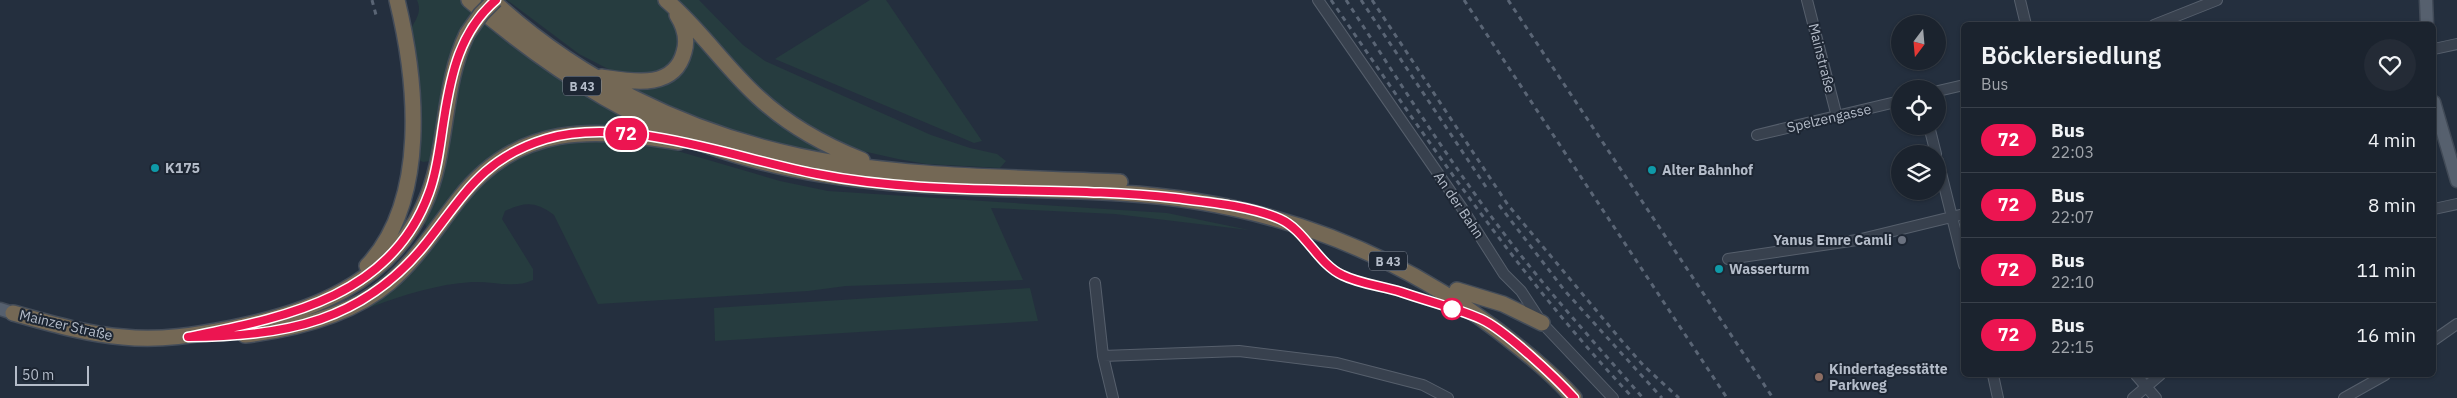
<!DOCTYPE html>
<html lang="en">
<head>
<meta charset="utf-8">
<style>
  :root { --surface:#1b232e; --page:#242b36; --text:#f1f3f6; --muted:#a0a4aa; --line:#39404a }
  body { margin:0; font-family:"IBM Plex Sans",sans-serif; background:var(--page); color:var(--text); height:100vh; display:flex; flex-direction:column; font-size:19px; white-space:nowrap }
  * { box-sizing:border-box; margin:0 }
  p { font-size:16px; color:var(--muted) }
  .icon { flex:none; width:28px; height:28px; fill:none; stroke:currentColor; stroke-width:2; stroke-linecap:round; stroke-linejoin:round }
  .map { position:relative; flex:1; overflow:hidden }
  .panel { position:absolute; left:1961px; top:22px; width:475px; height:355px; display:flex; flex-direction:column; background:var(--surface); border-radius:8px; box-shadow:0 1px 4px #0004,0 0 0 1px var(--line) }
  .panel>* { flex:none }
  .badge { padding:0 10px; border-radius:16px; font-size:18px; line-height:32px }
  .needle { width:32px; rotate:196deg }
  .fabs { position:absolute; left:1891px; top:15px; display:grid; gap:10px }
  .fabs a { display:grid; place-items:center; width:55px; height:55px; border-radius:50%; background:var(--surface); box-shadow:0 1px 4px #0004,0 0 0 1px var(--line); font-size:25px }
  .scale { position:absolute; left:15px; bottom:12px; width:74px; box-sizing:border-box; padding-left:5px; border:2px solid #b4bcc9; border-top:0; font-size:14px; line-height:18px; white-space:nowrap; color:#b4bcc9; -webkit-text-stroke:4px #1d2633; paint-order:stroke }
  .map>.badge { position:absolute; translate:-50% -50%; box-shadow:0 0 0 2px #fff }
  .round { display:grid; place-items:center; flex:none; width:52px; height:52px; border-radius:26px; background:var(--page) }
  .summary { display:flex; align-items:center; justify-content:space-between; height:85px; padding:0 20px }
  h1 { font-size:24px; font-weight:600; line-height:38px }
  ul { padding:0; list-style:none }
  li { display:flex; align-items:center; gap:15px; height:65px; padding:0 20px; border-top:1px solid var(--line) }
  li div { flex:1 }
  li b { display:block; font-size:19px }
  li em { font-style:normal }
  li .badge { min-width:55px; font-weight:700; text-align:center }
  .map>svg:first-child { display:block }
</style>
</head>
<body>
<div class="map">
<svg width="2457" height="398" viewBox="0 0 2457 398">
  <rect width="100%" height="100%" fill="#242f3e"/>
  <path fill="#263c3f" d="M417 0H463L473 8C456 37 445 66 440 99 436 119 437 141 430 161L423 162 417 159 409 33C414 21 423 14 417 0Z
    M507 0H659L672 16 680 44 670 66 660 72 638 76 616 73 579 54Z
    M675 0H699L743 45 765 61 931 135 970 148 997 154 1006 161 1000 168 926 164 898 159 858 150 803 123 768 98Z
    M870 0H886L982 141 974 143 775 59Z
    M486 22 528 57 570 85 669 136 621 126H578L536 136 431 228 427 229 424 221 455 85 471 40Z
    M686 28 724 68 835 155C786 149 732 134 687 116 664 106 643 94 621 84L674 75Z
    M574 137 657 145 780 181 828 191 1167 213 1249 230 1115 214 991 208 1023 280 846 286 808 291 598 304 554 215C535 201 525 202 505 211L502 219 533 269V280C515 289 493 281 472 282 437 284 404 295 371 307L365 306 486 178 517 154Z
    M1030 288 1038 321 715 341 714 308Z"/>
  <g fill="none" stroke-linecap="round" stroke-linejoin="round">
    <g stroke="#565f6c" stroke-width="12">
      <path id="minor" d="M1318 0 1462 208 1504 274 1521 291 1542 323 1613 398
        M1807 0 1837 117
        M2020 0 2026 25
        M2154 25 2217 0
        M2434 49 2457 44
        M1938 91 1964 85
        M1929 126 1936 154
        M1757 135 1900 101
        M1938 161 1964 265
        M2434 209 2457 204
        M1728 259 1857 240 1964 214
        M1095 283 1103 356 1113 398
        M2434 340 2457 324
        M1103 356 1239 351 1337 363 1423 385 1448 398
        M1993 375 1998 398
        M2136 375 2156 398
        M2133 398 2160 375
        M2344 398 2385 375"/>
    </g>
    <g stroke="#414a57" stroke-width="15">
      <path id="major" d="M2426 0 2427 25
        M2434 102 2457 181
        M0 309 13 313"/>
    </g>
    <g stroke="#434c59" stroke-width="18">
      <path id="highway" d="M469 0C555 74 648 133 758 161 877 192 999 186 1120 193 1260 201 1385 245 1497 330 1524 351 1552 373 1574 398
        M492 0C577 79 686 132 799 156 904 178 1014 177 1120 182
        M666 0C700 29 725 67 758 97 788 125 824 145 862 160
        M601 77C630 81 674 91 684 52 688 39 684 26 677 15
        M367 266C429 200 417 81 397 0
        M1457 290 1503 304 1542 323
        M13 313C49 323 86 334 123 337 160 341 196 335 232 328 309 313 390 283 424 205 449 151 441 88 467 34
        M245 335C295 329 350 316 389 283 417 259 436 228 459 199 519 122 593 128 679 142"/>
    </g>
    <use href="#minor" stroke="#38414e" stroke-width="10"/>
    <use href="#major" stroke="#56606e" stroke-width="12"/>
    <use href="#highway" stroke="#746855" stroke-width="15"/>
    <path stroke="#5a6575" stroke-width="3" stroke-dasharray="5 5" stroke-linecap="butt" d="M372 0 376 15
      M1331 0C1426 138 1518 276 1633 398
      M1346 0C1396 76 1444 154 1499 227 1543 286 1594 342 1643 398
      M1361 0 1486 187
      M1372 0 1508 205 1621 340 1644 366 1679 398
      M1464 0 1727 398
      M1508 0 1773 398
      M1499 205 1565 291 1662 398"/>
    <g stroke="#434c59" stroke-width="18" stroke-linecap="butt">
      <path id="highway-bridge" d="M467 34 481 14 495 0"/>
    </g>
    <use href="#highway-bridge" stroke="#746855" stroke-width="15"/>
  </g>
  <g fill="none" stroke-linecap="round" stroke-linejoin="round">
    <g stroke="#fff" stroke-width="11">
      <path id="line" d="M496 0C460 31 451 74 444 119 440 143 438 169 429 193 391 298 285 317 188 337 285 337 365 321 427 242 465 194 483 158 546 139 627 115 736 159 817 174 933 197 1057 185 1175 198 1207 202 1251 206 1280 219 1305 230 1318 264 1342 275 1360 284 1382 286 1401 292 1427 301 1456 308 1481 319 1505 330 1556 378 1574 398"/>
    </g>
    <use href="#line" stroke="#ec1551" stroke-width="8"/>
  </g>
  <g fill="#0f9aa8" stroke="#1d2633" stroke-width="2">
    <circle cx="155" cy="168" r="5"/>
    <circle cx="1652" cy="170" r="5"/>
    <circle cx="1719" cy="269" r="5"/>
  </g>
  <circle fill="#6b7280" stroke="#1d2633" stroke-width="2" cx="1902" cy="240" r="5"/>
  <circle fill="#fff" stroke="#ec1551" stroke-width="2.5" cx="1452" cy="309" r="10"/>
  <circle fill="#8d6e63" stroke="#1d2633" stroke-width="2" cx="1819" cy="377" r="5"/>
  <g text-anchor="middle" dominant-baseline="central" stroke-width="4" stroke-linejoin="round" paint-order="stroke">
    <g fill="#1d2633" stroke="#878f9c" stroke-width="1">
      <rect x="563" y="76.5" width="38" height="19" rx="4"/>
      <rect x="1369" y="251.5" width="38" height="19" rx="4"/>
    </g>
    <g font-size="12" font-weight="bold" fill="#b4bcc9">
      <text x="582" y="86">B 43</text>
      <text x="1388" y="261">B 43</text>
    </g>
    <g font-size="14" fill="#b4bcc9" stroke="#1d2633">
      <text transform="translate(1822 58) rotate(76)">Mainstraße</text>
      <text transform="translate(1829 118) rotate(-13)">Spelzengasse</text>
      <text transform="translate(1459 205) rotate(56)">An der Bahn</text>
      <text transform="translate(66 325) rotate(13)">Mainzer Straße</text>
    </g>
    <g font-size="14" font-weight="bold" fill="#b4bcc9" stroke="#1d2633" text-anchor="start">
      <text x="165" y="168">K175</text>
      <text x="1662" y="170">Alter Bahnhof</text>
      <text x="1892" y="240" text-anchor="end">Yanus Emre Camli</text>
      <text x="1729" y="269">Wasserturm</text>
      <text x="1829" y="369">Kindertagesstätte<tspan x="1829" dy="16">Parkweg</tspan></text>
    </g>
  </g>
</svg>
<div class="fabs">
<a><svg class="needle" viewBox="-14 -14 28 28"><path d="M0-13l5 13h-10z" fill="#e53935"/><path d="M0 13l5-13h-10z" fill="#a0a4aa"/></svg></a>
<a><svg class="icon" aria-label="locate" viewBox="0 0 24 24"><circle cx="12" cy="12" r="6"/><path d="M12 2v4M12 18v4M2 12h4M18 12h4"/></svg></a>
<a><svg class="icon" aria-label="layers" viewBox="0 0 24 24"><path d="M12 4l9 5-9 5-9-5zM3 14l9 5 9-5"/></svg></a>
</div>
<div class="scale">50 m</div>
<b class="badge" style="left:626px;top:134px;background:#ec1551;color:#fff">72</b>
<section class="panel">
<div class="summary"><div><h1>Böcklersiedlung</h1><p>Bus</p></div><a class="round"><svg class="icon" aria-label="heart" viewBox="0 0 24 24"><path d="M12 20l-8-8c-3-5 5-10 8-4 3-6 11-1 8 4z"/></svg></a></div>
<ul>
<li><span class="badge" style="background:#ec1551;color:#fff">72</span><div><b>Bus</b><p>22:03</p></div><em>4 min</em></li>
<li><span class="badge" style="background:#ec1551;color:#fff">72</span><div><b>Bus</b><p>22:07</p></div><em>8 min</em></li>
<li><span class="badge" style="background:#ec1551;color:#fff">72</span><div><b>Bus</b><p>22:10</p></div><em>11 min</em></li>
<li><span class="badge" style="background:#ec1551;color:#fff">72</span><div><b>Bus</b><p>22:15</p></div><em>16 min</em></li>
</ul>
</section>
</div>
</body>
</html>
